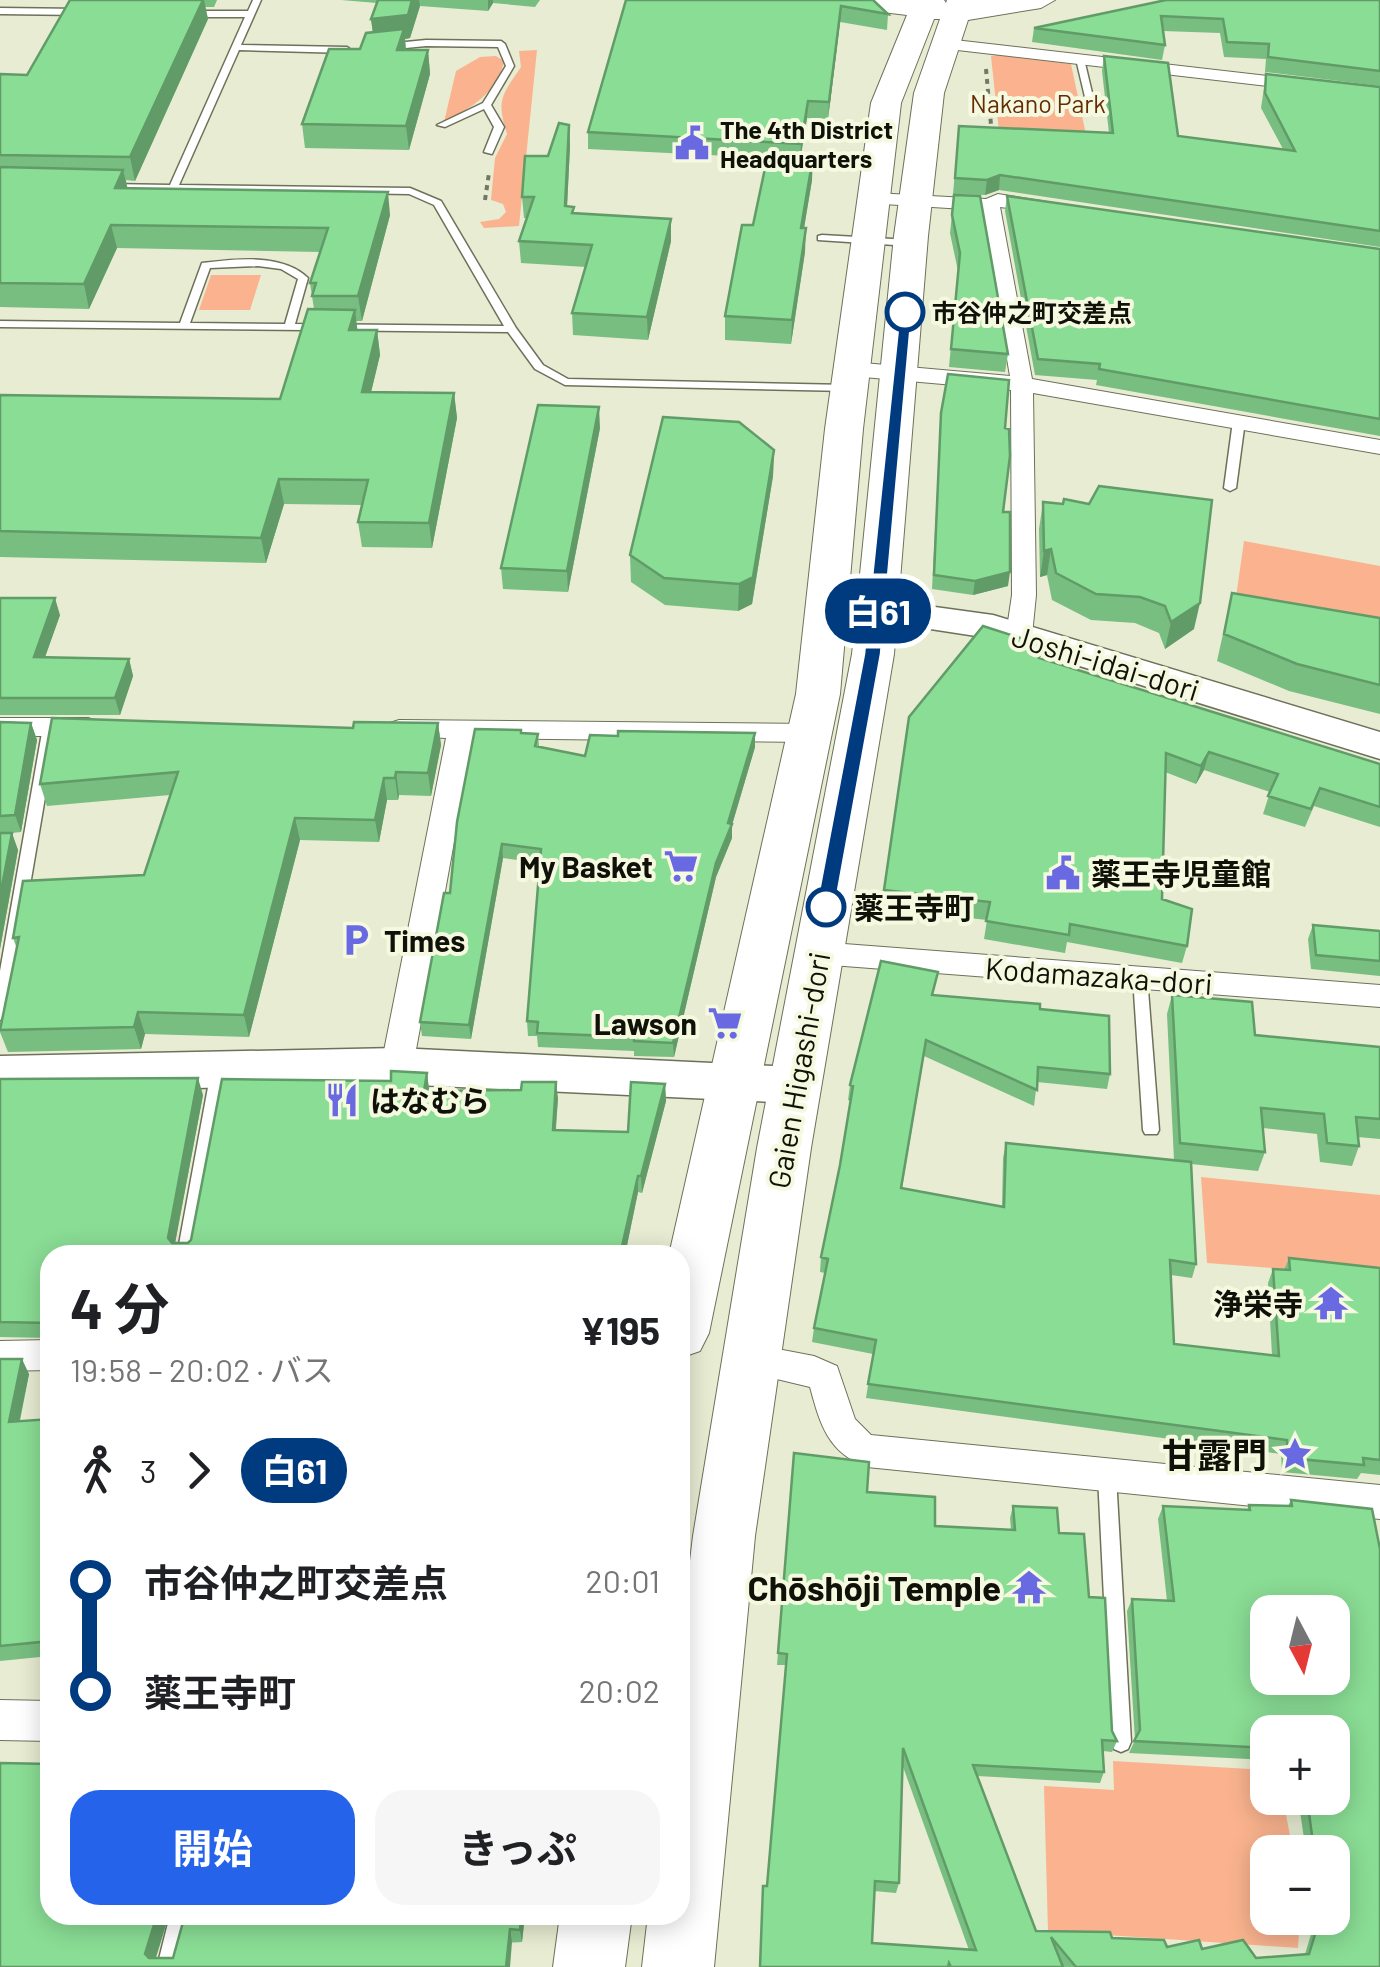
<!DOCTYPE html>
<html lang="ja">
<head>
<meta charset="utf-8">
<style>
  :root { --surface:#fff; --page:#f6f6f6; --text:#202124; --muted:#757577; --accent:#2563eb }
  body { margin:0; font-family:Barlow,"Noto Sans JP",sans-serif; background:var(--page); color:var(--text); height:100vh; display:flex; flex-direction:column; font-size:38px; white-space:nowrap }
  * { box-sizing:border-box; margin:0 }
  p { font-size:32px; color:var(--muted) }
  .icon { flex:none; width:55px; height:55px; fill:none; stroke:currentColor; stroke-width:2; stroke-linecap:round; stroke-linejoin:round }
  .map { position:relative; flex:1; overflow:hidden }
  .panel { position:absolute; left:40px; top:1245px; width:650px; height:680px; display:flex; flex-direction:column; background:var(--surface); border-radius:30px; box-shadow:0 5px 25px #0003 }
  .panel>* { flex:none }
  .badge { padding:0 20px; border-radius:32px; font-size:35px; line-height:65px }
  .needle { width:65px; rotate:173deg }
  .buttons { position:absolute; left:1250px; top:1595px; display:grid; gap:20px }
  .buttons a { display:grid; place-items:center; width:100px; height:100px; border-radius:20px; background:var(--surface); box-shadow:0 5px 25px #0003; font-size:50px }
  .map>.badge { position:absolute; translate:-50% -50%; box-shadow:0 0 0 5px #fff }
  .legs { display:flex; align-items:center; gap:15px; height:110px; padding:0 30px; font-size:32px }
  .legs p { margin-inline-start:auto }
  .summary { display:flex; align-items:center; justify-content:space-between; height:170px; padding:0 30px }
  h1 { font-size:55px; font-weight:700; line-height:75px }
  .cta { display:flex; gap:20px; margin-top:auto; padding:20px 30px }
  .cta a { flex:1; height:115px; border-radius:30px; background:var(--accent); color:#fff; font-size:40px; font-weight:700; line-height:115px; text-align:center }
  .cta a+a { background:var(--page); color:var(--text) }
  ul { padding:0 30px; list-style:none }
  li { display:flex; align-items:center; gap:35px; height:110px; font-size:38px }
  li i { display:grid; place-items:center; width:15px; height:100%; margin:0 12px; background:currentColor }
  li i::after { content:''; width:25px; height:25px; margin:-12px; border:8px solid; border-radius:50%; background:var(--surface) }
  li p { margin-inline-start:auto }
  li:first-child i { background:linear-gradient(#0000 50%,currentColor 0) }
  li:last-child i { background:linear-gradient(currentColor 50%,#0000 0) }
  .map>svg:first-child { display:block }
</style>
</head>
<body>
<div class="map">
<svg width="1380" height="1967" viewBox="0 0 1380 1967">
  <rect width="100%" height="100%" fill="#e7ecd2"/>
  <path fill="#fab38e" d="M537 50 519 226 484 228 480 222 499 219 506 212 503 204 491 200 495 158 507 134C496 100 502 95 521 67L519 51Z
    M998 55 1071 64 1088 144 1000 141 991 56Z
    M496 56 504 61C498 92 470 109 444 122L456 71 480 57Z
    M211 275H261L250 310H199Z
    M1244 541 1380 566V635L1234 611Z
    M1201 1177 1380 1195V1276L1207 1263Z
    M1113 1761 1267 1770 1268 1798H1283L1293 1852H1268V1918H1300L1298 1948 1048 1931 1044 1786 1114 1790Z"/>
  <g fill="none" stroke-linecap="round" stroke-linejoin="round">
    <g stroke="#6e715a" stroke-width="3">
      <path id="lane" d="M253 0H261L241 45 347 47 351 50 347 53 239 50 179 185 410 188 441 201 516 328 543 365 568 379 848 385 853 388 848 391 565 385 535 369 508 332 0 327V321L180 323 202 263C236 259 282 253 308 278L295 324 504 326 434 205 409 194 106 189 104 187 109 184 170 185 245 17H190L186 14 190 11H248ZM258 266 281 269 298 279 285 324 190 323 210 268Z
        M0 8 82 9 86 12 82 15 0 14Z
        M426 40 501 41 505 44 514 66 491 105 504 127 492 154 484 152 494 127 484 109 445 127 437 125 483 103 506 66 498 47 426 46 385 50 381 47 385 44Z
        M1080 56 1084 59 1093 97 1089 100 1085 97 1076 59Z
        M822 235 910 240 915 243 910 246 818 240V236Z
        M1239 418 1245 421 1236 488 1230 491 1224 488 1233 421Z
        M50 723 57 727 8 1014 5 1018 0 1020V971L43 727Z
        M1140 971 1147 977 1159 1130 1157 1134H1145L1143 1130 1133 977Z
        M219 1065 225 1067 227 1071 193 1255H177L211 1071 213 1067Z
        M1107 1468 1113 1470 1116 1476 1131 1742 1128 1749 1121 1752 1114 1749 1111 1742 1098 1476 1101 1470Z
        M170 1915H192L179 1967H157Z"/>
    </g>
    <g stroke="#6e715a" stroke-width="2">
      <path id="street" d="M946 39 1380 89V99L940 48 937 44Z
        M874 193 986 199 998 194 1053 203 1056 207 1046 213 1000 207 1032 379 1380 440V454L1033 393 1036 595 1032 635 1019 643 1010 641 1006 635 1012 595 1011 390 852 376 841 369 852 362 1010 376 981 210 867 203V195Z
        M0 718H88L97 721 101 727 97 733 88 736H0Z
        M399 720 811 724 820 727 824 733 820 739 811 742 473 738 413 1066 408 1074 397 1078 386 1074 381 1066 446 738 390 735 386 729 390 723Z
        M818 942 1380 985V1007L818 964 808 961 803 953 808 945Z
        M50 1340V1370L0 1371V1341Z
        M751 1344 814 1356 837 1366 855 1419 871 1435 1380 1485V1519L867 1467C828 1453 820 1424 810 1387L739 1370 733 1359 739 1348Z
        M0 1700 50 1701V1741L0 1740Z"/>
    </g>
    <g stroke="#6e715a" stroke-width="3">
      <path id="secondary" d="M826 592 993 615 1380 732V759L989 638 813 611 807 603 813 595Z
        M397 1048 795 1067 812 1072 819 1085 812 1098 795 1103 397 1084 0 1092V1056Z"/>
    </g>
    <g stroke="#6e715a" stroke-width="2">
      <path id="primary" d="M835 0H944L946 3 947 0H1055L1041 8 968 20 944 93 928 236 894 654 811 1148 755 1536 714 1967H642L648 1915H680V1644L693 1536 757 1148 852 654 894 236 914 93 940 19H934L901 103 863 429 840 694 709 1333 700 1351 680 1358V1255H669L796 694 825 429 871 103 907 15 849 8Z
        M560 1915H632L625 1967H553Z"/>
    </g>
    <path stroke="#747766" stroke-width="4" stroke-dasharray="5 5" stroke-linecap="butt" d="M986 69 992 136
      M485 200 489 173"/>
    <use href="#lane" fill="#fff" fill-rule="evenodd"/>
    <use href="#street" fill="#fff" fill-rule="evenodd"/>
    <use href="#secondary" fill="#fff" fill-rule="evenodd"/>
    <use href="#primary" fill="#fff" fill-rule="evenodd"/>
  </g>
  <path fill="#77be80" fill-rule="evenodd" d="M70 0H217L214 7H205L208 19 135 181 126 180 127 188 390 215 362 321H356L357 330H377L380 355 371 392 454 393 457 418 432 548 362 547 358 522 362 505 284 504 266 563 0 557V395L280 399 314 309 310 283 320 252 117 248 89 309 0 307V74L27 75Z
    M341 0H540L535 7 493 3 488 11 420 6 410 38 405 39 406 50H428L430 74 409 150 305 148 302 124 373 32 371 19 377 3Z
    M626 0H873L888 14 887 30 840 22 828 119 807 118 801 156 812 180 804 228 805 252 791 344 725 340V316L753 225 767 158 588 149V132Z
    M1166 0H1380V86L1265 72 1266 59 1224 57 1220 33 1163 31 1165 45 1162 60 1032 42 1034 28Z
    M1104 56 1178 136 1283 149 1261 108 1266 74 1380 87V247L999 190 985 195 953 194 959 126 1109 133 1102 71Z
    M569 125 570 146 567 206 574 214 671 241 648 340 573 335 572 313 586 267 521 263 519 241 527 218H524L522 197Z
    M954 195 1008 354 1005 372 949 367 958 271 950 233Z
    M1007 196 1380 249V436L1096 385 1097 380 1035 375 1005 211Z
    M941 413 1005 428 1003 512 1008 586 973 595 932 589Z
    M600 428 568 592 503 589 501 568Z
    M774 450 773 476 752 604 738 611 665 605 631 582 630 555Z
    M1043 502 1194 629 1165 649 1159 633 1135 623 1091 620 1052 600 1047 575 1040 577 1039 529Z
    M1232 593 1380 618V714L1289 691 1217 661Z
    M0 598 60 615 45 657 129 659 133 676 120 715H0Z
    M1040 658 1380 764V827L1314 806 1305 827 1263 814 1270 792 1204 770 1196 784 1165 772 1162 899 1187 946 1182 963 1067 942 1065 953 984 939 987 920 882 908 884 890Z
    M0 722 31 723 37 740 21 832 11 833 18 850 0 949Z
    M438 723 441 745 431 796 399 795 398 800H387L379 842 300 840 249 1037 145 1034 141 1049 8 1052 0 1032V1026L17 949 13 938 144 875 170 795 47 806 40 784 353 728Z
    M522 733 538 734 539 746 585 756 755 747 732 825V838L716 877 674 1057 634 1056V1051L538 1047 537 1036H528L527 1021 540 863 503 858 471 1039 422 1036 420 1022 450 893Z
    M1313 925 1380 931V976L1311 969 1308 939Z
    M934 995 1040 1009 1110 1074 1107 1089 1037 1082 1034 1106 924 1056 902 1188 1002 1207 1003 1158 1006 1143 1174 1160 1167 1014 1172 995 1255 1035 1380 1047V1139L1358 1137 1359 1146 1352 1166 1320 1162 1317 1134 1263 1128 1265 1152 1258 1171 1191 1164 1196 1264 1192 1278 1171 1275 1174 1344 1272 1355 1268 1283 1273 1269 1284 1270 1289 1258 1380 1268V1475L1361 1473 1357 1479 1282 1472 1281 1454 866 1398 873 1354 812 1342 814 1328 825 1273 820 1272 821 1257 840 1165 850 1101 848 1100 850 1085Z
    M427 1073 429 1091 558 1098 556 1130 628 1132 665 1084 666 1101 642 1193 638 1192 625 1255H50V1338L0 1337V1079L203 1095 175 1243H188L391 1081Z
    M0 1359 29 1374 20 1421 50 1419V1656L0 1661Z
    M794 1453 935 1526 1011 1530 1010 1518 1013 1506 1059 1533 1089 1597 1112 1731 1117 1741 1112 1752 1103 1751 1104 1772 1100 1783 977 1776 1036 1931 1112 1938 1167 1947 1202 1949 1256 1958 1305 1954 1316 1918H1332V1852H1306L1298 1798H1332V1732H1268V1760L1129 1753 1135 1740 1127 1611 1132 1599 1167 1601 1158 1519 1163 1506 1247 1510 1249 1505 1288 1506 1291 1500 1380 1967H760L786 1665H777ZM902 1764 969 1950 872 1943 874 1891 896 1893 899 1883Z
    M169 1915 156 1958H173L525 1915 522 1942 0 1967Z"/>
  <path fill="#619b68" d="M203 0H204L208 19 135 181 130 157Z
    M412 0H419L420 6 410 38 405 39 406 52 374 42 371 19Z
    M488 0H493V3L488 11Z
    M841 6 840 22 828 119 829 102Z
    M428 50 430 74 409 150 406 126Z
    M808 101 807 118 800 160 801 144Z
    M569 125 570 146 566 228 565 206Z
    M813 157 812 180 800 252 801 228Z
    M123 170 129 194 115 188Z
    M1000 175 999 190 985 195 987 180Z
    M388 192 390 215 362 321 358 296Z
    M671 219V241L648 340 647 317Z
    M111 225 117 248 89 309 84 284Z
    M806 228 805 252 791 344 792 320Z
    M355 310 358 334 349 330Z
    M377 330 380 355 365 417 362 392Z
    M454 393 457 418 432 548 429 523Z
    M599 407 600 428 568 592 567 571Z
    M774 450 773 476 752 604 738 611 739 584Z
    M279 479 284 504 266 563 261 538Z
    M1051 549 1047 575 1040 577 1044 551Z
    M1010 572 1008 586 973 595 975 581Z
    M55 598 60 615 39 674 34 657Z
    M1200 603 1194 629 1165 649 1171 622Z
    M129 659 133 676 120 715 115 698Z
    M31 723 37 740 21 832 15 815Z
    M438 723 441 745 431 796 428 773Z
    M755 733V747L732 825V838L716 877 674 1057 673 1043 716 863Z
    M1209 752 1204 770 1196 784 1201 766Z
    M396 772 399 795 398 800 395 778Z
    M384 778 387 800 379 842 375 820Z
    M295 818 300 840 249 1037 244 1015Z
    M12 833 18 850 0 949V897Z
    M502 844 503 858 471 1039 469 1025Z
    M138 1012 145 1034 141 1049 134 1027Z
    M427 1073 429 1089 427 1108 424 1091Z
    M198 1078 203 1095 173 1254 168 1238Z
    M556 1082 558 1098 554 1147 553 1130Z
    M665 1084 666 1101 642 1193 641 1176Z
    M638 1176V1192L625 1255H620Z
    M22 1359 29 1374 16 1437 9 1422Z
    M157 1915H169L153 1966 145 1954Z
    M521 1915H525L522 1942 520 1930Z
    M510 1929 512 1942 510 1967H506Z"/>
  <path fill="#8add95" stroke="#619b68" stroke-width="2.5" fill-rule="evenodd" d="M70 0H203L130 157 0 155V74L27 75Z
    M378 0H412L408 15 371 19Z
    M626 0H873L888 14 841 6 829 102 808 101 801 144 588 132Z
    M1166 0H1380V71L1268 57 1269 44 1227 42 1223 19 1161 16 1165 45 1034 28Z
    M404 29 397 50H428L406 126 302 124 329 49H360L366 33Z
    M1104 56 1168 63 1178 136 1295 151 1265 93 1266 74 1380 87V231L1000 175 987 180 955 178 959 126 1113 133Z
    M559 123 569 125 565 206 574 207 572 213 671 219 647 317 572 313 592 245 519 241 534 197H522L525 156H548Z
    M768 154 813 157 801 228H806L792 320 725 316 742 225H753Z
    M0 167 123 170 115 188 388 192 358 296H312L316 283H310L328 228 111 225 84 284 0 283Z
    M954 195 980 196 1008 354 951 349 960 253 952 215Z
    M1007 196 1380 249V419L1099 369 1100 364 1038 359Z
    M308 309 355 310 349 330H377L362 392 454 393 429 523 358 522 368 480 279 479 261 538 0 531V395L280 399Z
    M948 374 1009 380 1005 428 1009 429 1010 456 1003 512H1010V572L975 581 934 575 941 413Z
    M538 405 599 407 567 571 501 568Z
    M663 417 739 422 774 450 753 577 739 584 664 578 630 555Z
    M1099 486 1212 500 1200 603 1171 622 1165 606 1140 597 1096 594 1056 573 1051 549 1044 551 1043 502 1063 504 1064 499 1089 504Z
    M1232 593 1380 618V685L1297 664 1224 634Z
    M0 598H55L34 657 129 659 115 698H0Z
    M983 626 1042 645 1039 658 1380 764V807L1320 788 1311 809 1268 796 1278 774 1209 752 1201 766 1166 753 1162 899 1192 909 1187 946 1070 924 1069 935 986 921 990 902 884 890 909 717Z
    M52 718 353 728 354 722 438 723 428 773 396 772 395 778H384L375 820 295 818 244 1015 138 1012 134 1027 0 1030 19 937 13 938 23 881 144 875 178 772 40 784Z
    M0 722 31 723 15 815 0 816Z
    M475 729 521 730V733L538 734 535 746 585 756 590 735 618 736V731L755 733 728 823 732 824 716 863 673 1043 634 1041V1037L537 1033 538 1022 527 1021 541 849 502 844 469 1025 420 1022 444 893H450L457 822Z
    M0 833H12L0 897Z
    M1313 925 1380 931V961L1316 955Z
    M881 961 938 972 932 995 1040 1004V1009L1109 1016 1110 1074 1038 1067 1037 1090 926 1040 901 1188 1004 1207 1006 1143 1191 1162 1196 1264 1170 1260 1174 1344 1279 1356 1273 1269 1290 1270 1289 1258 1380 1268V1460L1363 1458 1364 1465 1288 1458 1287 1440 868 1384 876 1340 814 1328 828 1259 821 1257 840 1165 853 1086 850 1085Z
    M1172 995 1252 1002 1255 1035 1380 1047V1119L1356 1117 1359 1146 1327 1143 1324 1114 1261 1108 1265 1152 1180 1143Z
    M391 1071 427 1073 424 1091 521 1090 522 1082H556L553 1130 628 1132 631 1082 665 1084 641 1176H638L620 1255H50V1323L0 1322V1079L198 1078 168 1238 172 1243H188L191 1240 222 1079 391 1081Z
    M0 1359H22L9 1422 50 1419V1641L0 1646Z
    M794 1453 869 1462 867 1492 935 1497V1526L1015 1530 1013 1506 1057 1508 1059 1533 1084 1534 1089 1597 1105 1598 1112 1731 1117 1741 1102 1740 1104 1772 973 1765 1036 1931 1110 1932 1112 1938 1164 1940 1167 1947 1199 1940 1202 1949 1243 1940 1256 1958 1309 1954 1320 1918H1332L1333 1852 1313 1843 1307 1798H1332V1732H1268V1748L1134 1741 1140 1730 1132 1599 1174 1601 1163 1506 1250 1510 1249 1505 1292 1506 1291 1500 1372 1509 1380 1549V1967H1076L1051 1937 1063 1967H951L949 1963 948 1967H760L763 1886H767L787 1654 778 1653ZM1268 1612H1332V1678H1268ZM903 1748 976 1950 872 1943 875 1881 899 1883Z
    M0 1763 50 1764V1915H157L145 1954 149 1958H173L185 1915H521L520 1930 510 1929 506 1967H0Z"/>
  <path fill="#003b80" stroke="#fff" stroke-width="2.5" d="M900 309 912 312 881 654 835 907 826 914 816 907 864 654Z"/>
  <defs>
    <g id="civic-bare" transform="scale(2.7)"><path d="M-.6-6.5H3V-4.5H.6V-3L4-1V1h2V6H-6V1h2V-1L-.6-3ZM-1.2 2.5V6h2.4V2.5Z" fill="#6969e2" stroke="#f5f9df" stroke-width="2.5" paint-order="stroke"/></g>
    <g id="supermarket-bare" transform="scale(2.7)"><path d="M-6-5.5h2.5l.6 2H6L4.5 2H-2.5L-4.4-4H-6ZM-1.5 3.2a1.3 1.3 0 1 0 .1 0ZM3 3.2a1.3 1.3 0 1 0 .1 0Z" fill="#6969e2" stroke="#f5f9df" stroke-width="2.5" paint-order="stroke"/></g>
    <g id="parking-bare" transform="scale(2.7)"><path d="M-3.5-5.5H1a3.5 3.5 0 0 1 0 7H-1V5.5H-3.5ZM-1-3.4V-.6H.8a1.4 1.4 0 0 0 0-2.8Z" fill="#6969e2" stroke="#f5f9df" stroke-width="2.5" paint-order="stroke"/></g>
    <g id="restaurant-bare" transform="scale(2.7)"><path d="M-5-6h1v4h1v-4h1v4h1v-4h1v5L-1.5 .5V6h-2V.5L-5-1ZM5-6V6H3V1.5H1.5Q1.5-4 5-6Z" fill="#6969e2" stroke="#f5f9df" stroke-width="2.5" paint-order="stroke"/></g>
    <g id="temple-bare" transform="scale(2.7)"><path d="M0-6L5-2H3V0L6.5 2.5H4V6H1.5V3h-3V6H-4V2.5H-6.5L-3 0V-2H-5Z" fill="#6969e2" stroke="#f5f9df" stroke-width="2.5" paint-order="stroke"/></g>
    <g id="sight-bare" transform="scale(2.7)"><path d="M0-6L1.8-2.2L6-1.7L2.9 1.2L3.7 5.4L0 3.3L-3.7 5.4L-2.9 1.2L-6-1.7L-1.8-2.2Z" fill="#6969e2" stroke="#f5f9df" stroke-width="2.5" paint-order="stroke"/></g>
  </defs>
  <g fill-rule="evenodd">
    <use href="#civic-bare" x="692" y="143"/>
    <use href="#supermarket-bare" x="681" y="866"/>
    <use href="#civic-bare" x="1063" y="873"/>
    <use href="#parking-bare" x="356" y="940"/>
    <use href="#supermarket-bare" x="725" y="1023"/>
    <use href="#restaurant-bare" x="342" y="1100"/>
    <use href="#temple-bare" x="1331" y="1303"/>
    <use href="#sight-bare" x="1295" y="1454"/>
    <use href="#temple-bare" x="1029" y="1587"/>
  </g>
  <g fill="#fff" stroke="#003b80" stroke-width="5">
    <circle cx="905" cy="312" r="18"/>
    <circle cx="826" cy="907" r="18"/>
  </g>
  <g text-anchor="middle" dominant-baseline="central" stroke-width="8" stroke-linejoin="round" paint-order="stroke">
    <g font-size="25" fill="#652b04" stroke="#f5f9df">
      <text x="1038" y="103">Nakano Park</text>
    </g>
    <g font-size="25" font-weight="bold" fill="#101108" stroke="#f5f9df" text-anchor="start">
      <text x="720" y="129">The 4th District<tspan x="720" dy="29">Headquarters</tspan></text>
    </g>
    <g font-size="25" font-weight="bold" fill="#101108" stroke="#f5f9df" text-anchor="start">
      <text x="932" y="312">市谷仲之町交差点</text>
    </g>
    <g font-size="30" fill="#101108" stroke="#f5f9df">
      <text transform="translate(1106 662) rotate(17)">Joshi-idai-dori</text>
      <text transform="translate(1099 975) rotate(4)">Kodamazaka-dori</text>
      <text transform="translate(798 1070) rotate(-80)">Gaien Higashi-dori</text>
    </g>
    <g font-size="30" font-weight="bold" fill="#101108" stroke="#f5f9df" text-anchor="end">
      <text x="653" y="866">My Basket</text>
      <text x="1091" y="873" text-anchor="start">薬王寺児童館</text>
      <text x="384" y="940" text-anchor="start">Times</text>
      <text x="697" y="1023">Lawson</text>
      <text x="370" y="1100" text-anchor="start">はなむら</text>
      <text x="1303" y="1303">浄栄寺</text>
    </g>
    <g font-size="30" font-weight="bold" fill="#101108" stroke="#f5f9df" text-anchor="start">
      <text x="854" y="907">薬王寺町</text>
    </g>
    <g font-size="35" font-weight="bold" fill="#101108" stroke="#f5f9df" text-anchor="end">
      <text x="1267" y="1454">甘露門</text>
      <text x="1001" y="1587">Chōshōji Temple</text>
    </g>
  </g>
</svg>
<div class="buttons">
<a><svg class="needle" viewBox="-14 -14 28 28"><path d="M0-13l5 13h-10z" fill="#e53935"/><path d="M0 13l5-13h-10z" fill="#757577"/></svg></a>
<a>+</a>
<a>−</a>
</div>
<b class="badge" style="left:878px;top:611px;background:#003b80;color:#fff">白61</b>
<section class="panel">
<div class="summary"><div><h1>4 分</h1><p>19:58 – 20:02 · バス</p></div><b>¥195</b></div>
<div class="legs"><svg class="icon" aria-label="walk" viewBox="0 0 24 24"><circle cx="13" cy="4" r="2"/><path d="M13 8l-2 6 4 7M11 14l-3 7M7 12l3-4h3l4 4"/></svg>3<svg class="icon" aria-label="forward" viewBox="0 0 24 24"><path d="M9 5l7 7-7 7"/></svg><b class="badge" style="background:#003b80;color:#fff">白61</b></div>
<ul>
<li><i style="color:#003b80"></i><b>市谷仲之町交差点</b><p>20:01</p></li>
<li><i style="color:#003b80"></i><b>薬王寺町</b><p>20:02</p></li>
</ul>
<div class="cta"><a>開始</a><a>きっぷ</a></div>
</section>
</div>
</body>
</html>
